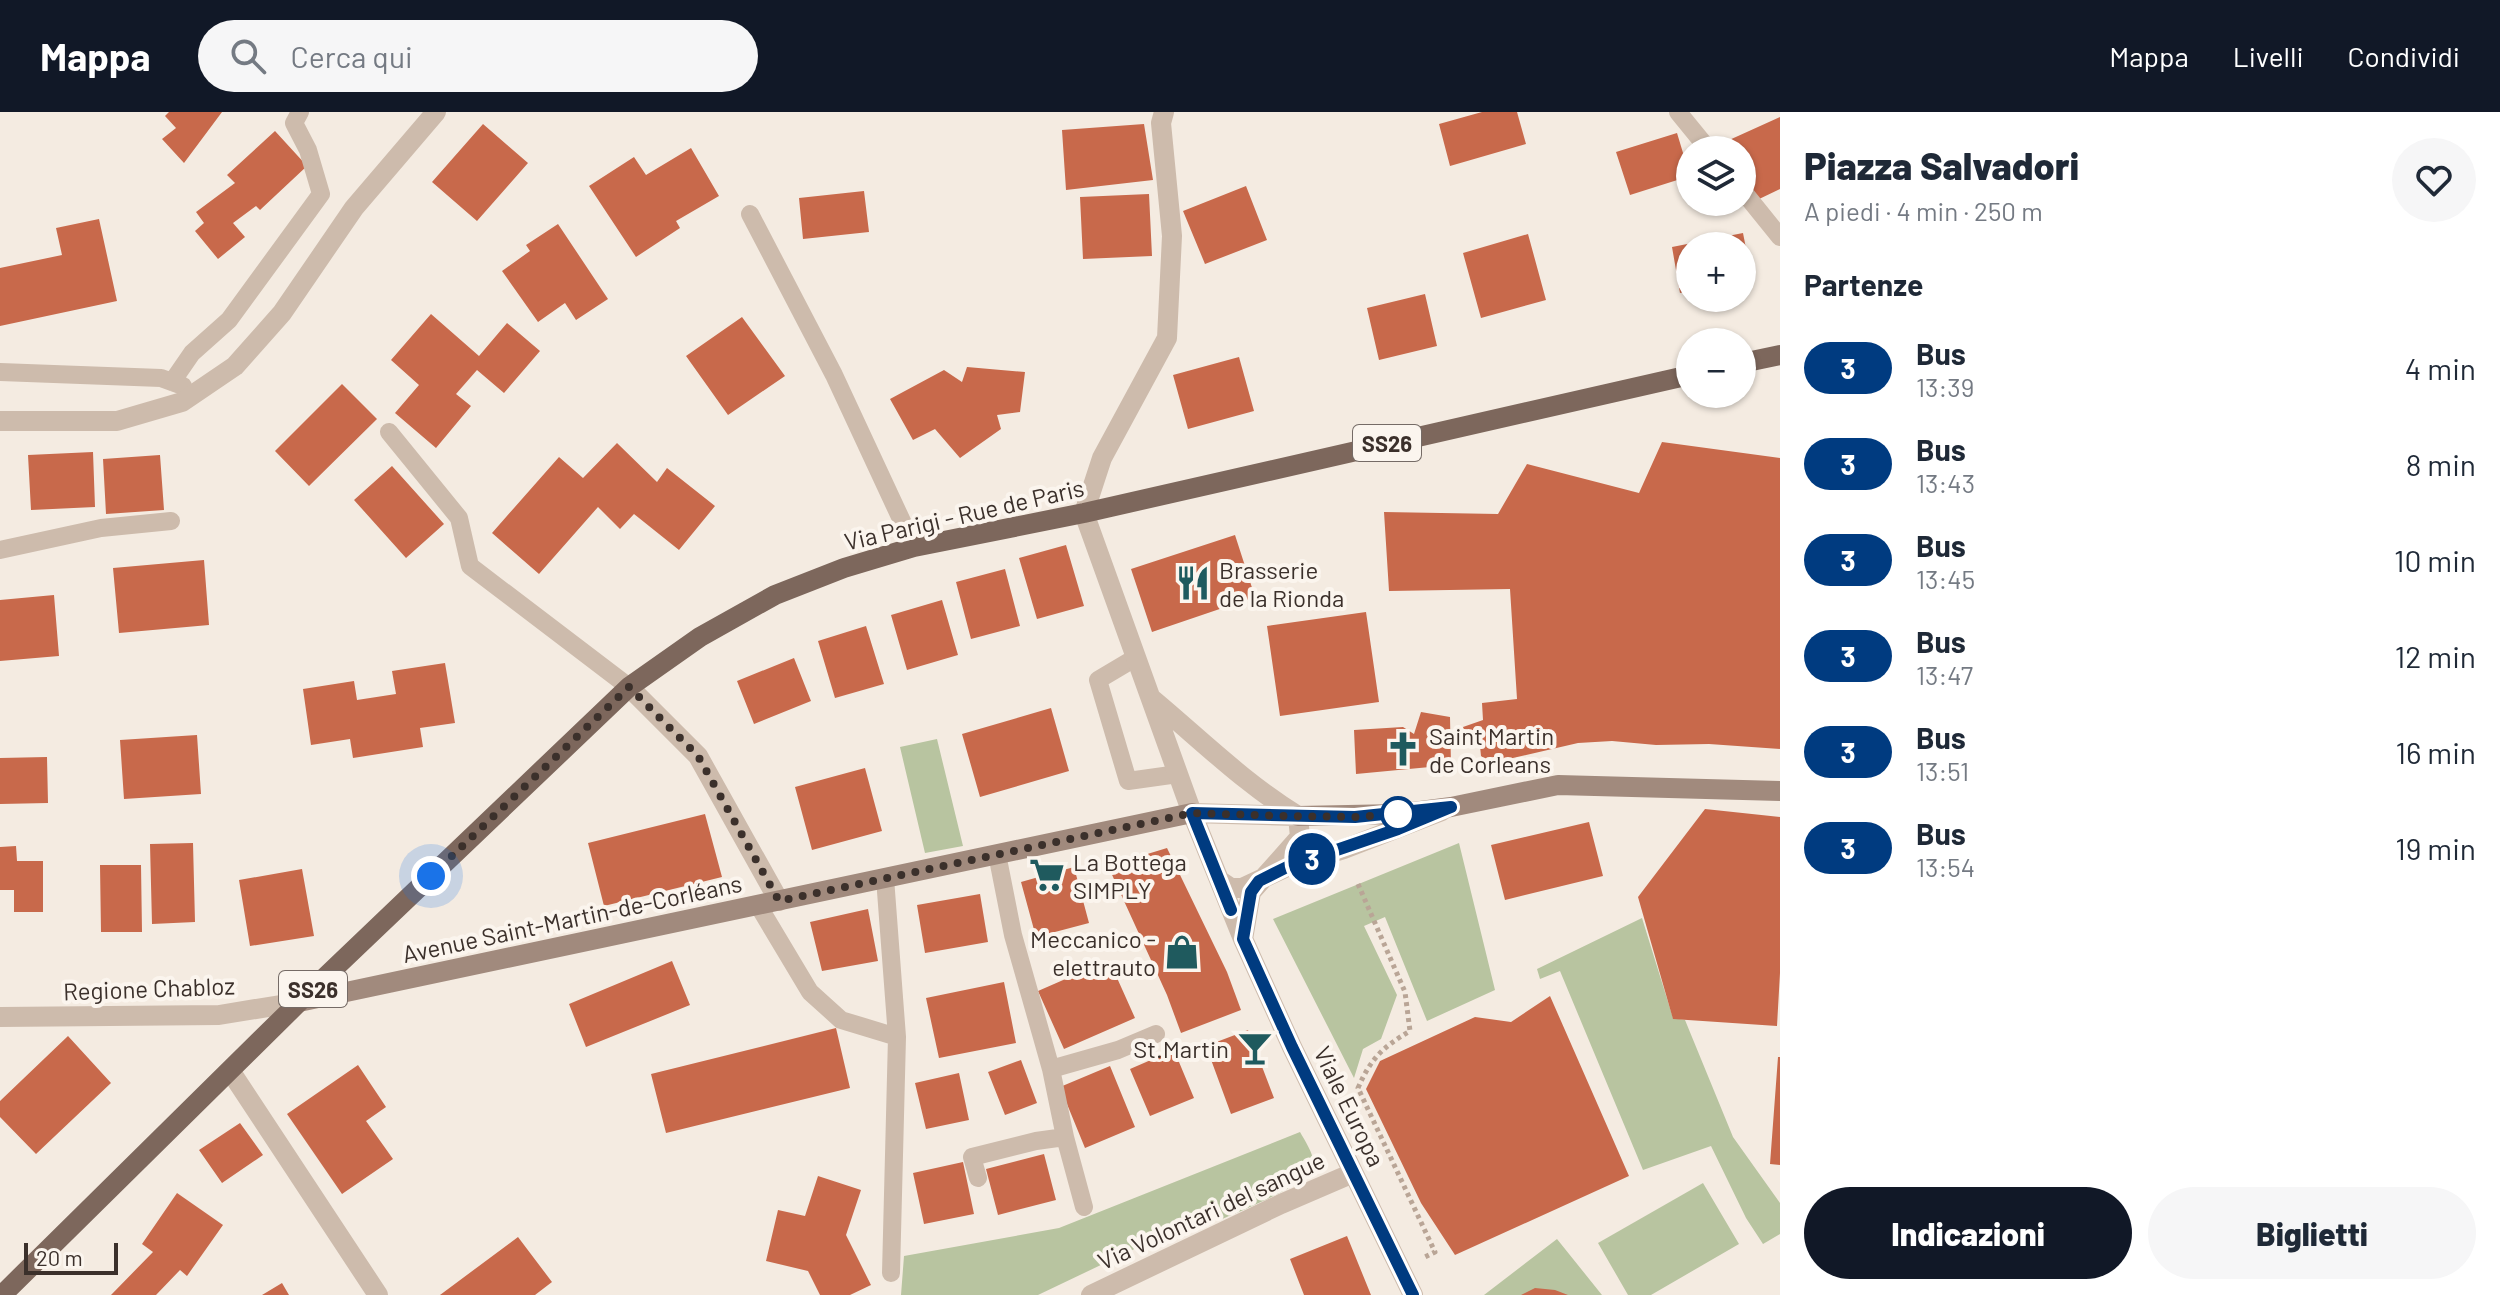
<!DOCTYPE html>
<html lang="it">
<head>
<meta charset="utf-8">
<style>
  :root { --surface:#fff; --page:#f6f6f7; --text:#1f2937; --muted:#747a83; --accent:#111827 }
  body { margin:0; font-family:Barlow,sans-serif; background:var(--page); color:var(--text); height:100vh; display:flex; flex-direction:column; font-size:30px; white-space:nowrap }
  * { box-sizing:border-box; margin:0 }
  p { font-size:26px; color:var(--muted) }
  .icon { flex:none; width:44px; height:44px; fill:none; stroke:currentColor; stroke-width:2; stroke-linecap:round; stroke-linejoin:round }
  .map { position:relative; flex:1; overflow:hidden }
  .panel { display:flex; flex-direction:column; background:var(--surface); width:720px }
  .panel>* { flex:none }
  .badge { padding:0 16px; border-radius:26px; font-size:28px; line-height:52px }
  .fabs { position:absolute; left:1676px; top:24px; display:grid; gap:16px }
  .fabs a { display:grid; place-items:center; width:80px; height:80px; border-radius:50%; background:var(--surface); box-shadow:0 2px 6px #0004; font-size:40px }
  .scale { position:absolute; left:24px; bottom:20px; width:94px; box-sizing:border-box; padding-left:8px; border:4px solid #3b302b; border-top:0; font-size:22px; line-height:28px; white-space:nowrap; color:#3b302b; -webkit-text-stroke:6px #fbf5ee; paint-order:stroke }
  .you { position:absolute; width:40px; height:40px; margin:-20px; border:6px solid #fff; border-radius:50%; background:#1a73e8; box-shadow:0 0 0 12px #1a73e833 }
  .map>.badge { position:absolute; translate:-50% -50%; box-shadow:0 0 0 4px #fff }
  h2 { padding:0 24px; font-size:30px; line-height:72px }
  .round { display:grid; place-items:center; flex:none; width:84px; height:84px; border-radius:42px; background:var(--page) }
  .head { display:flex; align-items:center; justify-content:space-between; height:136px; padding:0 24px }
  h1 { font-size:38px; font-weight:800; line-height:60px }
  .action { display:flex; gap:16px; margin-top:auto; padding:16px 24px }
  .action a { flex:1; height:92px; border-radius:48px; background:var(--accent); color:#fff; font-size:32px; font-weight:800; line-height:92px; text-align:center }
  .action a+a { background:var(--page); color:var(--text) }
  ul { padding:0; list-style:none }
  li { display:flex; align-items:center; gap:24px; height:96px; padding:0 24px }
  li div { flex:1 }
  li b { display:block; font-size:30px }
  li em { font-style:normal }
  li .badge { min-width:88px; font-weight:700; text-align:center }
  header { display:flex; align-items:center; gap:48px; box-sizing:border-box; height:112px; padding:0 40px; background:var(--accent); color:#fff }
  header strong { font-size:38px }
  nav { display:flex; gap:44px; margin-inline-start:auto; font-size:28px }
  .search { width:560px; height:72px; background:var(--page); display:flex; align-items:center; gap:20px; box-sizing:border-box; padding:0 28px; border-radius:44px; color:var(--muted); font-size:30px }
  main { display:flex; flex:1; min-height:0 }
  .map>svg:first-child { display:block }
</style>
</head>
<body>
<header>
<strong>Mappa</strong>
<div class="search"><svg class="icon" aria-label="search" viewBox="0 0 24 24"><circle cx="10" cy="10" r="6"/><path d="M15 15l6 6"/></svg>Cerca qui</div>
<nav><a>Mappa</a><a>Livelli</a><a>Condividi</a></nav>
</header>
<main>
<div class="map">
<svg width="1780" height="1183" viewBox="0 0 1780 1183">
  <rect width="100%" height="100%" fill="#f4ebe1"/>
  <path fill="#b8c4a0" d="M937 627 963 734 925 741 900 635Z
    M1459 731 1495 878 1427 909 1385 805 1364 814 1397 883 1381 927 1363 937 1354 966 1273 807Z
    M1642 806 1673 906 1685 908 1733 1025 1780 1091V1122L1763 1132 1746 1106 1711 1034 1643 1058 1560 859 1540 867 1537 857Z
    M1300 1020C1305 1029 1316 1045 1313 1055 1309 1072 1238 1100 1220 1108L1214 1099 1038 1183H901L904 1144 1059 1116Z
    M1703 1071 1739 1132 1651 1183H1628L1598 1131Z
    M1557 1127 1602 1183H1484Z"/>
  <path fill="#c8694b" d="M169 0H222L184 51 162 27 176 16 165 4Z
    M1482 0H1517L1526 32 1450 54 1439 12Z
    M1780 5V77L1755 89 1742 62V38H1731L1727 29Z
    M483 12 528 51 477 109 432 70Z
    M1144 12 1153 68 1066 78 1062 18Z
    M275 19 307 54 260 98 256 94 233 111 245 125 218 147 195 119 204 111 196 100 235 71 227 63Z
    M1677 21 1690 64 1630 83 1616 40Z
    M691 36 719 84 676 109 680 116 636 145 589 74 634 45 646 63Z
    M1246 74 1267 128 1205 152 1183 99Z
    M864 79 869 120 803 127 799 86Z
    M1149 82 1152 144 1083 147 1080 85Z
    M99 107 117 189 0 214V156L62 143 56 116Z
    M558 112 608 187 576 208 565 191 538 210 502 159 530 139 526 133Z
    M1743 121 1752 167 1742 169V134H1690V179L1680 181 1672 135Z
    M1528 122 1546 188 1481 206 1463 141Z
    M1425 182 1437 234 1379 248 1367 196Z
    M431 202 479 244 507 211 540 239 504 281 477 258 456 282 471 294 436 336 395 301 419 273 391 248Z
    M742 205 785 264 728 303 686 244Z
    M1239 245 1254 299 1188 317 1173 263Z
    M967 255 1025 260 1020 300 997 303 1001 317 960 346 935 317 913 328 890 287 944 258 962 270Z
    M342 272 377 307 309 374 275 339Z
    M1662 330 1780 346V637L1709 632 1656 633 1612 629 1578 631 1491 651 1481 644 1480 634 1469 633 1463 615 1483 608 1482 591 1517 587 1510 477 1389 479 1384 400 1498 402 1527 352 1639 381Z
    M617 331 657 370 667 356 715 394 679 438 634 402 620 417 598 395 539 462 492 421 559 345 583 366Z
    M93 340 95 395 31 398 28 343Z
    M160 343 164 398 106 402 103 347Z
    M392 354 444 412 406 446 354 388Z
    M1235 423 1255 485 1152 520 1131 457Z
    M1066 433 1084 494 1037 507 1019 446Z
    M204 448 209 513 119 521 113 456Z
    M1005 457 1020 514 971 527 956 470Z
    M54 483 59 544 0 549V488Z
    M942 488 958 543 907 558 891 503Z
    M1366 500 1379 590 1280 604 1267 514Z
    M866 514 884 572 835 586 818 529Z
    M794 546 811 589 754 612 737 569Z
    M445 551 455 611 420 616 423 635 353 646 350 627 311 633 303 577 354 569 357 588 396 582 392 559Z
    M1051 596 1069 659 980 685 962 622Z
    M1421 600 1450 605 1451 653 1356 662 1354 618 1403 615 1414 622Z
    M197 623 201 682 124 687 120 628Z
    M47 645 48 691 0 692V646Z
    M865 656 882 719 812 738 795 675Z
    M1705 697 1780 705V861L1777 914 1673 907 1638 785Z
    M705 702 722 765 604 794 588 731Z
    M1589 710 1603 764 1505 788 1491 733Z
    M193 731 195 810 152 812 150 732Z
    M16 734 17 749H43V800H14V778H0V735Z
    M1167 736 1227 860 1241 898 1181 921 1167 883 1108 754Z
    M100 753H141L142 820H101Z
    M1074 755 1089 811 1036 825 1021 770Z
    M302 757 314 824 250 834 239 768Z
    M980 782 988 830 925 841 917 793Z
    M868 797 878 849 822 859 810 810Z
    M1109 848 1135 906 1064 937 1038 879Z
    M672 849 690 893 586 935 569 892Z
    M1004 870 1016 931 939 946 926 886Z
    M1550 884 1629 1064 1455 1143 1421 1091 1366 977 1380 949 1475 905 1511 910Z
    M836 916 850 976 666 1021 651 962Z
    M1248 918 1274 986 1231 1002 1206 934Z
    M68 924 111 971 36 1042 0 1005V989Z
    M1174 938 1194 986 1150 1004 1130 957Z
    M1778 945H1780V1053L1770 1052Z
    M1021 948 1037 991 1005 1003 988 960Z
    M358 953 386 995 366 1009 393 1047 342 1082 287 1002Z
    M1110 954 1135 1015 1085 1036 1060 975Z
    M959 961 969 1008 926 1017 915 971Z
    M240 1011 263 1043 222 1071 199 1038Z
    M1044 1042 1056 1088 998 1103 986 1057Z
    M963 1050 974 1102 924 1112 913 1061Z
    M818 1064 861 1078 846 1123 871 1173 850 1183H820L808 1159 766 1149 778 1098 805 1104Z
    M177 1081 223 1113 187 1164 180 1158 156 1183H111L153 1140 142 1132Z
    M1347 1124 1371 1183H1304L1290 1147Z
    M518 1125 552 1170 535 1183H440Z
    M282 1171 289 1183H262Z
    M1535 1176 1555 1178 1568 1183H1521Z"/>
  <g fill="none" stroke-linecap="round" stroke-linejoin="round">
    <path stroke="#b9a596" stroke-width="5" stroke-dasharray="4 4" stroke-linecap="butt" d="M1358 772 1405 880 1410 919C1383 935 1371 946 1358 976L1435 1140 1423 1146"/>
    <path stroke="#cdbbac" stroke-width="18" d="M1678 0 1709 38
      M1742 78 1780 125
      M750 102 834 263 914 435
      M0 260 161 266 183 274
      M172 270 192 241 229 208 321 82 308 38 294 11 300 0
      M389 320 459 406 470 454 629 575
      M0 438 101 416 171 409
      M1135 546 1098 568 1128 669 1178 662
      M997 742 1013 823 1051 957 1118 938 1156 922
      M758 793 810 880 841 908 897 925 885 766
      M1051 957 1065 1025 1084 1095
      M978 1066 972 1045 1036 1029 1065 1025
      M891 1161 897 925"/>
    <path stroke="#cdbbac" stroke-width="20" d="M1164 0 1161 11 1172 124 1167 226 1102 346 1084 401 1192 701 1243 827 1292 935 1413 1183
      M0 309H117L182 290 235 254 282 201 354 96 436 0
      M629 575 698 644 779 789
      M1152 587C1200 627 1244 671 1298 704
      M1192 701 1296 704
      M1219 768 1231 776H1242L1287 755 1344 737 1442 699
      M1243 827 1251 780 1300 725 1298 704
      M0 905 219 903 299 890
      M231 960 378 1183
      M1091 1183 1281 1092 1353 1061"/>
    <path stroke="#a18a7d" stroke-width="20" d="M1298 704 1398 702 1451 695 1558 673 1780 679
      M299 890 1192 701"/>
    <path stroke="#7d675c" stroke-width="20" d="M1742 251 1780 243
      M2 1183 299 890 629 575 700 525 775 483 844 456 914 435 1084 401 1690 263"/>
  </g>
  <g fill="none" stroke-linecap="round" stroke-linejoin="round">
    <g stroke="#fff" stroke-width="18">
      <path id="line" d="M1231 798 1192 701 1355 705 1451 695 1398 717 1287 755 1259 769 1251 780 1243 827 1292 935 1413 1183"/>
    </g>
    <use href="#line" stroke="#003b80" stroke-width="12"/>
    <path stroke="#3b302b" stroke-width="8" stroke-dasharray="0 14.4" d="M431 764 629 575 698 644 779 789 1192 701 1282 704 1355 705 1398 702"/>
  </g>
  <defs>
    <g id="restaurant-bare" transform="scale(2.76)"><path d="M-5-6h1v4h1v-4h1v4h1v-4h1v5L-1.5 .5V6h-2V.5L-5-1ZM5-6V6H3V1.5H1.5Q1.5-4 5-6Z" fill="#1f5a5e" stroke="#fbf5ee" stroke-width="2.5" paint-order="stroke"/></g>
    <g id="church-bare" transform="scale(2.76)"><path d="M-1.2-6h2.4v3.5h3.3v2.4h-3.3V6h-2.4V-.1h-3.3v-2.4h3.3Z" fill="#1f5a5e" stroke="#fbf5ee" stroke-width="2.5" paint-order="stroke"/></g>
    <g id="supermarket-bare" transform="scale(2.76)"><path d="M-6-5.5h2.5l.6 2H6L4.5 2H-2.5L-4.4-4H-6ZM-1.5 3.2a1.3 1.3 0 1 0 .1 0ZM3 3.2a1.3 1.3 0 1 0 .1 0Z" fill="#1f5a5e" stroke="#fbf5ee" stroke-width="2.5" paint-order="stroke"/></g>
    <g id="shop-bare" transform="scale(2.76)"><path d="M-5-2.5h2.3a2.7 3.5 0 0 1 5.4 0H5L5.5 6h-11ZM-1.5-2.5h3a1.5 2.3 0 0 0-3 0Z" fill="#1f5a5e" stroke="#fbf5ee" stroke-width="2.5" paint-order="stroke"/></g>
    <g id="bar-bare" transform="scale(2.76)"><path d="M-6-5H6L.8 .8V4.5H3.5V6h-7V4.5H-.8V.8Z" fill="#1f5a5e" stroke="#fbf5ee" stroke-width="2.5" paint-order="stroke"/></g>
  </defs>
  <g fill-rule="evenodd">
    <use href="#restaurant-bare" x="1193" y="471"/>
    <use href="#church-bare" x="1403" y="637"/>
    <use href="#supermarket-bare" x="1047" y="763"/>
    <use href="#shop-bare" x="1182" y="840"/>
    <use href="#bar-bare" x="1255" y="936"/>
  </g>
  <circle fill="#fff" stroke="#003b80" stroke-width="4" cx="1398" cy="702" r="16"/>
  <g text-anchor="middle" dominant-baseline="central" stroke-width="8" stroke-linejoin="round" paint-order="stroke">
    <g fill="#fbf5ee" stroke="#756b66" stroke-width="2">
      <rect x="1353" y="313" width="68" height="36" rx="6"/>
      <rect x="279" y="859" width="68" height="36" rx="6"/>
    </g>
    <g font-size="22" font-weight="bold" fill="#3b302b">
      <text x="1387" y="331">SS26</text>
      <text x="313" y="877">SS26</text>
    </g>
    <g font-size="24" fill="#3b302b" stroke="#fbf5ee">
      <text transform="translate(964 402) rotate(-13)">Via Parigi - Rue de Paris</text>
      <text transform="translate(572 806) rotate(-12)">Avenue Saint-Martin-de-Corléans</text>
      <text transform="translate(149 876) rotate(-2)">Regione Chabloz</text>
      <text transform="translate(1350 994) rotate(64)">Viale Europa</text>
      <text transform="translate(1211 1098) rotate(-25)">Via Volontari del sangue</text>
    </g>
    <g font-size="24" fill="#3b302b" stroke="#fbf5ee" text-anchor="start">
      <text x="1219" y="457">Brasserie<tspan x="1219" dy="28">de la Rionda</tspan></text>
      <text x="1429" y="623">Saint Martin<tspan x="1429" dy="28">de Corleans</tspan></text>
      <text x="1073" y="749">La Bottega<tspan x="1073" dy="28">SIMPLY</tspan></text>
      <text x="1156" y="826" text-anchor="end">Meccanico -<tspan x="1156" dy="28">elettrauto</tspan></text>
      <text x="1229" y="936" text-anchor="end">St.Martin</text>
    </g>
  </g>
</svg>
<div class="fabs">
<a><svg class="icon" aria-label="layers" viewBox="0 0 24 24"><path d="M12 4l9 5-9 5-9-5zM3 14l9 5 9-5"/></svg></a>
<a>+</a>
<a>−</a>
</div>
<div class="scale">20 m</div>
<div class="you" style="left:431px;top:764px"></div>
<b class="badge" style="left:1312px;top:747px;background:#003b80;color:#fff">3</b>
</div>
<section class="panel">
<div class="head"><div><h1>Piazza Salvadori</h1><p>A piedi · 4 min · 250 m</p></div><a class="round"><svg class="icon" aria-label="heart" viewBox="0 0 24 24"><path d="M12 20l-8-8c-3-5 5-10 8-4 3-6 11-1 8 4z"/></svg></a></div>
<h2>Partenze</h2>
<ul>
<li><span class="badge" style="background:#003b80;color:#fff">3</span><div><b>Bus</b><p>13:39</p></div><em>4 min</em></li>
<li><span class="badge" style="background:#003b80;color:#fff">3</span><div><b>Bus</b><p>13:43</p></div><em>8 min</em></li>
<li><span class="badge" style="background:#003b80;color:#fff">3</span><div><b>Bus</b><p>13:45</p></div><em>10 min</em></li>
<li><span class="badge" style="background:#003b80;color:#fff">3</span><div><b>Bus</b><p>13:47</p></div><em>12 min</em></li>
<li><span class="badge" style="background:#003b80;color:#fff">3</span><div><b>Bus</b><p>13:51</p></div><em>16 min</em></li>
<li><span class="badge" style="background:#003b80;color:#fff">3</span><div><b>Bus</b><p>13:54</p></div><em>19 min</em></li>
</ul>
<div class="action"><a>Indicazioni</a><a>Biglietti</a></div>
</section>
</main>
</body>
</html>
